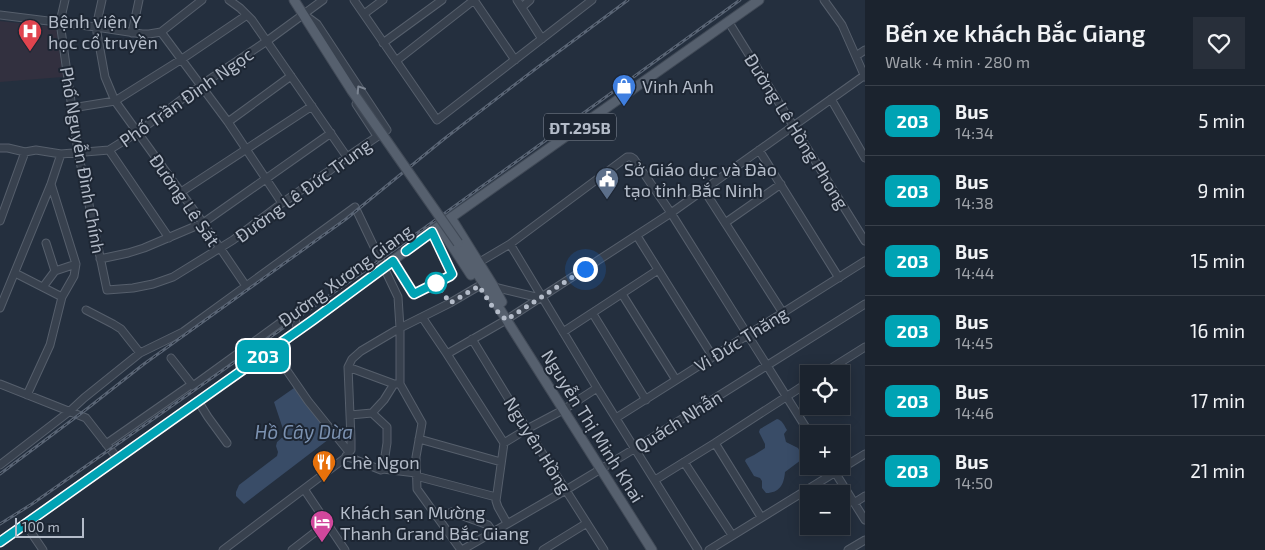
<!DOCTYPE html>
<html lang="en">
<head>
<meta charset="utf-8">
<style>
  :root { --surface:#1b232e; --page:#282f3a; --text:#f1f3f6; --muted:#a0a4aa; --line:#39404a }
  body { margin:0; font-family:"Exo 2",sans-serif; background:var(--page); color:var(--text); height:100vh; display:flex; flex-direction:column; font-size:19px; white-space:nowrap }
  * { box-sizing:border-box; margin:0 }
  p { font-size:16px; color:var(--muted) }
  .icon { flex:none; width:28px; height:28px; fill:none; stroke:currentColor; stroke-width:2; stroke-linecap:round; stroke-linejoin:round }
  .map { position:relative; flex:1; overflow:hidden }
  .side { display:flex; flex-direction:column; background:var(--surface); width:400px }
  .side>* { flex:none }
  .badge { padding:0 10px; border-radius:8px; font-size:18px; line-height:32px }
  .controls { position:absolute; left:800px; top:365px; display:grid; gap:10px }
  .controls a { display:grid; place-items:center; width:50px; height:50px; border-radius:0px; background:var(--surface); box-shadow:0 2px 12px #0003,0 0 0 1px var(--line); font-size:25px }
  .scale { position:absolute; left:15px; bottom:12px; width:69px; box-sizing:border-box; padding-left:5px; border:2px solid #b4bcc9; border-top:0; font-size:14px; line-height:18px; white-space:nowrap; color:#b4bcc9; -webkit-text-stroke:4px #1d2633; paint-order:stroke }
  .you { position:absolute; width:25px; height:25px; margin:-12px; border:4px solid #fff; border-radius:50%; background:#1a73e8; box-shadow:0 0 0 8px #1a73e833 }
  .map>.badge { position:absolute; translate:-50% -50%; box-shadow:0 0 0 2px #fff }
  .round { display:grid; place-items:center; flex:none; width:52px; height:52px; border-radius:0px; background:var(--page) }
  .head { display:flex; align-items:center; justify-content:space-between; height:85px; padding:0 20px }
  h1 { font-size:24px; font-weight:600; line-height:38px }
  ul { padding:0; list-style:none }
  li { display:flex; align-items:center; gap:15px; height:70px; padding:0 20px; border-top:1px solid var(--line) }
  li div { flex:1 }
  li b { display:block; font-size:19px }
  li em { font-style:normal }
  li .badge { min-width:55px; font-weight:700; text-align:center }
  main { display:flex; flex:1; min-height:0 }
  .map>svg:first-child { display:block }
</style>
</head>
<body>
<main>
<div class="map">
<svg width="865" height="550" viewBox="0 0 865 550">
  <rect width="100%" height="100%" fill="#242f3e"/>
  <path fill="#32303f" d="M0 21 56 27 63 77 0 82Z"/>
  <path fill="#394c67" d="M294 388 333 436 244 504 236 496V492L239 485 277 456 278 452 276 446 277 442 285 435 274 402Z
    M777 419C782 420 784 425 787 430L784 434 786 442 798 448 803 457 801 460 785 472C784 484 780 493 766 493L762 488V481L760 478 754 476 745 461 746 459 754 455 765 448V444L759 432 760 429Z"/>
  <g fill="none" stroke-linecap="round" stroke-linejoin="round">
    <g stroke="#565f6c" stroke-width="9">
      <path id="minor" d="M65 0 60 22 78 152 107 290 133 288 153 284 173 277 233 240 282 203 329 171 347 157 387 130 317 24 306 16
        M102 0 96 27 105 77 115 101 203 223 246 286
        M229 0 240 8 252 20 347 157
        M354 0 437 120 592 0
        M474 0 515 60
        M517 0 542 39
        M824 0 842 25 865 77
        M522 7 530 0
        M364 14 383 0
        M0 15 96 27 142 34H149L161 32 228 122 282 203
        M728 21 865 241
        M161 32 202 0
        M132 33 139 0
        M383 43 442 0
        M856 56 865 50
        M396 61 474 0
        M831 99 865 158
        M356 104 377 136
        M72 108 115 101 182 59 247 15
        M228 122 291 76
        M0 148H8L25 152 36 150 61 154 109 150 138 132 201 85 267 41 323 0
        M109 150 169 238
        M759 150 839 278
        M704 190 783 313
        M181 192 312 106
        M0 221 25 152
        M725 223 781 184
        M637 236 713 357
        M46 243 55 271
        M510 244 597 388 698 550
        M100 259 128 253 144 248 203 223 331 133
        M478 263 510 244 627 157H631L634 159 671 213 810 434
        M15 273 62 297
        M43 287 55 271 76 264
        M494 287 540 298
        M622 294 676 380
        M0 308 51 184 61 154
        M86 310 113 324 121 329 140 353
        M593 314 646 400
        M422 317 447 354 504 443 496 501 498 507 507 523
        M563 332 658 270
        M472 339 527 429 604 550
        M272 349 308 401 349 452
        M447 354 506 320 671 213 865 75
        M171 358 193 386 284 320 291 317 295 319 298 331
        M348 367 394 384H400
        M822 374 865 347
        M0 384 86 418 118 459
        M27 395 50 345 62 297 74 276 76 264 51 184
        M198 401 208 417 227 443
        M372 413 384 400 394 384
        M616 418 865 261
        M419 439 501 462
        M504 443 527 429 563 410 597 388
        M715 443 761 517
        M106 444 192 384
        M346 456 381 470 383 469 387 443V427L372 413 350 415
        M684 462 732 535
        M0 465 70 411 84 398 140 353 183 332 355 207 398 297 400 328V384L422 423 416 457 417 489 461 550
        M831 466 865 520
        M383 469 416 473
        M416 476 496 497
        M655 480 715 443 809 382
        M304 489 345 550
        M854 503 865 496
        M438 518 452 512 488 525 493 532
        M26 525 43 550
        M223 550 345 458 351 450V439L348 367 352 359 361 351 400 328 450 303 479 286
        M292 550 327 523
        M462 550 566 490 634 449 865 304
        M543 550 587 523
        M709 550 865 454
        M848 550 865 540"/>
    </g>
    <g stroke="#414a57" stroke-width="11">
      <path id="major" d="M294 0 352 91
        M451 218 494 287 502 302
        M439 226 471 275
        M458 243 652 550
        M0 542 313 320 439 226 759 0"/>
    </g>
    <use href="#minor" stroke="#38414e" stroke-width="7"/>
    <use href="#major" stroke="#56606e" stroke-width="9"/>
    <g stroke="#5a6575" stroke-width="3">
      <path id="rail" d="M0 474 88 408 144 364 346 219 444 139 538 67 628 0
        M0 524 32 504 380 260 740 0"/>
    </g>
    <use href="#rail" stroke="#1d2633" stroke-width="1" stroke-dasharray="4" stroke-linecap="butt"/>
    <g stroke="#414a57" stroke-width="11" stroke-linecap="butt">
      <path id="major-bridge" d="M352 91 458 243"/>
    </g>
    <use href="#major-bridge" stroke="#56606e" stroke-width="9"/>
  </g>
  <defs><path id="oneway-chevron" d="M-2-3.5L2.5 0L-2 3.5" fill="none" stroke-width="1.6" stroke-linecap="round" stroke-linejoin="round" transform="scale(1.25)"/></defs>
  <use stroke="#7c8592" href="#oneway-chevron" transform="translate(360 89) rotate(-123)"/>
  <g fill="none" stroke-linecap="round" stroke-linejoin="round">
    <g stroke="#fff" stroke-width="11">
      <path id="line" d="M0 542 313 320 393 261 413 293 414 294 450 276 452 274 432 232 406 251"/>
    </g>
    <use href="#line" stroke="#00a3b4" stroke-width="8"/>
    <path stroke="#b4bcc9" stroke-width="5" stroke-dasharray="0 9" d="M436 283 450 303 479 286 492 306 506 320 585 269"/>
  </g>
  <defs>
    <g id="hospital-pin" transform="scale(1.25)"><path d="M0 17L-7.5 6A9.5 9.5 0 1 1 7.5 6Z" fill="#e0444e" stroke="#1d2633"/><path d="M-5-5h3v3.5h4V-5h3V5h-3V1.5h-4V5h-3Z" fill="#fff"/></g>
    <g id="shop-pin" transform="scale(1.25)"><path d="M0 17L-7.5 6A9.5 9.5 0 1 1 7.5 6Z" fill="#3f7fe0" stroke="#1d2633"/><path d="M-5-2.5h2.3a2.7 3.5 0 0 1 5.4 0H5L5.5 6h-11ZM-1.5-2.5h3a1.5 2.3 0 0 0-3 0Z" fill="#fff"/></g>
    <g id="civic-pin" transform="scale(1.25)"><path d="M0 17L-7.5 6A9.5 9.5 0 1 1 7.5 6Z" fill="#5c6f8a" stroke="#1d2633"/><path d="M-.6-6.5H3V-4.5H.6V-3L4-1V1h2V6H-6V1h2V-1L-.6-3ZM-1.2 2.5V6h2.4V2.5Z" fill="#fff"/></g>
    <g id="restaurant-pin" transform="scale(1.25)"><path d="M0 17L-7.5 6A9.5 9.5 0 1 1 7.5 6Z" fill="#e8710a" stroke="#1d2633"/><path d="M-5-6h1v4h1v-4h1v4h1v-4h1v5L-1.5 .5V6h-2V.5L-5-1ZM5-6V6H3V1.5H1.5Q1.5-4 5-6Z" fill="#fff"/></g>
    <g id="hotel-pin" transform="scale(1.25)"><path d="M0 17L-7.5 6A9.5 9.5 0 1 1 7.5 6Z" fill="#d1479c" stroke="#1d2633"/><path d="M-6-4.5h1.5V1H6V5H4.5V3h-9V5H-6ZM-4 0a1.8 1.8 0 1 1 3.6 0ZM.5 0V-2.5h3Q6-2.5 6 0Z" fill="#fff"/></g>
  </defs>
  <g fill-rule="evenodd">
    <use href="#hospital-pin" x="30" y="31"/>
    <use href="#shop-pin" x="624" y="86"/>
    <use href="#civic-pin" x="607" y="179"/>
    <use href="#restaurant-pin" x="324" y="462"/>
    <use href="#hotel-pin" x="322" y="522"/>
  </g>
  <circle fill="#fff" stroke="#00a3b4" stroke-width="2.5" cx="436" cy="283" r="10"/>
  <g text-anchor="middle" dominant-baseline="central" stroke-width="4" stroke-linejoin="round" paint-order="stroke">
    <rect fill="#1d2633" stroke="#878f9c" stroke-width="1" x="544" y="113.5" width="72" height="27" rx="4"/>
    <g font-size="16" font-weight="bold" fill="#b4bcc9">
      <text x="580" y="127">ĐT.295B</text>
    </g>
    <g font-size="18" fill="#b4bcc9" stroke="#1d2633" text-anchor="start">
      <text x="48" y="21">Bệnh viện Y<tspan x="48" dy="21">học cổ truyền</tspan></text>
      <text x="642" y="86">Vinh Anh</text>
      <text x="624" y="169">Sở Giáo dục và Đào<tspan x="624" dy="21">tạo tỉnh Bắc Ninh</tspan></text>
      <text x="342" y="462">Chè Ngon</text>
      <text x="340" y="512">Khách sạn Mường<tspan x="340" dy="21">Thanh Grand Bắc Giang</tspan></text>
    </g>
    <g font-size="18" fill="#b4bcc9" stroke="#1d2633">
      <text transform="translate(186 97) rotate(-35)">Phố Trần Đình Ngọc</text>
      <text transform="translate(797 131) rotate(58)">Đường Lê Hồng Phong</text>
      <text transform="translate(83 160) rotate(80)">Phố Nguyễn Đình Chính</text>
      <text transform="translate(303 190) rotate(-36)">Đường Lê Đức Trung</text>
      <text transform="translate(185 200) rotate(55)">Đường Lê Sát</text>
      <text transform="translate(345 275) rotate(-36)">Đường Xương Giang</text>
      <text transform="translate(741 339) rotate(-32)">Vi Đức Thăng</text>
      <text transform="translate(678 421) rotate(-32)">Quách Nhẫn</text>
      <text transform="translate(593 426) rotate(58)">Nguyễn Thị Minh Khai</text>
      <text transform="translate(538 445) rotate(58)">Nguyên Hồng</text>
    </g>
    <g font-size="19" font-style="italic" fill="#7c92b1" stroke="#1d2633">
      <text x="304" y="431">Hồ Cây Dừa</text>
    </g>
  </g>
</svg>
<div class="controls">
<a><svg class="icon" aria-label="locate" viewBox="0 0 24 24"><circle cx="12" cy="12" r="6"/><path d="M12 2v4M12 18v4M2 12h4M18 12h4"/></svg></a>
<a>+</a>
<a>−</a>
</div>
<div class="scale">100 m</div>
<div class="you" style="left:585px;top:269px"></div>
<b class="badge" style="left:263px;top:356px;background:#00a3b4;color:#fff">203</b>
</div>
<section class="side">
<div class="head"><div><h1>Bến xe khách Bắc Giang</h1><p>Walk · 4 min · 280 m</p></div><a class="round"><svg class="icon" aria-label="heart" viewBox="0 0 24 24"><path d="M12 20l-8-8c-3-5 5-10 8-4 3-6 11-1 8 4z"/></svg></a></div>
<ul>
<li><span class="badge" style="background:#00a3b4;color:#fff">203</span><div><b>Bus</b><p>14:34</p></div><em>5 min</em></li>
<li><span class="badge" style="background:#00a3b4;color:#fff">203</span><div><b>Bus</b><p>14:38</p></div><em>9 min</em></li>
<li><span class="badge" style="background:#00a3b4;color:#fff">203</span><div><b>Bus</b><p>14:44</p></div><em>15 min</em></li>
<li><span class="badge" style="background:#00a3b4;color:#fff">203</span><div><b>Bus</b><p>14:45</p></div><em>16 min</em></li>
<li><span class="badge" style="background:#00a3b4;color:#fff">203</span><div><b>Bus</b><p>14:46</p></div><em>17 min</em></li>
<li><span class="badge" style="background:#00a3b4;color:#fff">203</span><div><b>Bus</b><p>14:50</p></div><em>21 min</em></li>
</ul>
</section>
</main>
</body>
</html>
